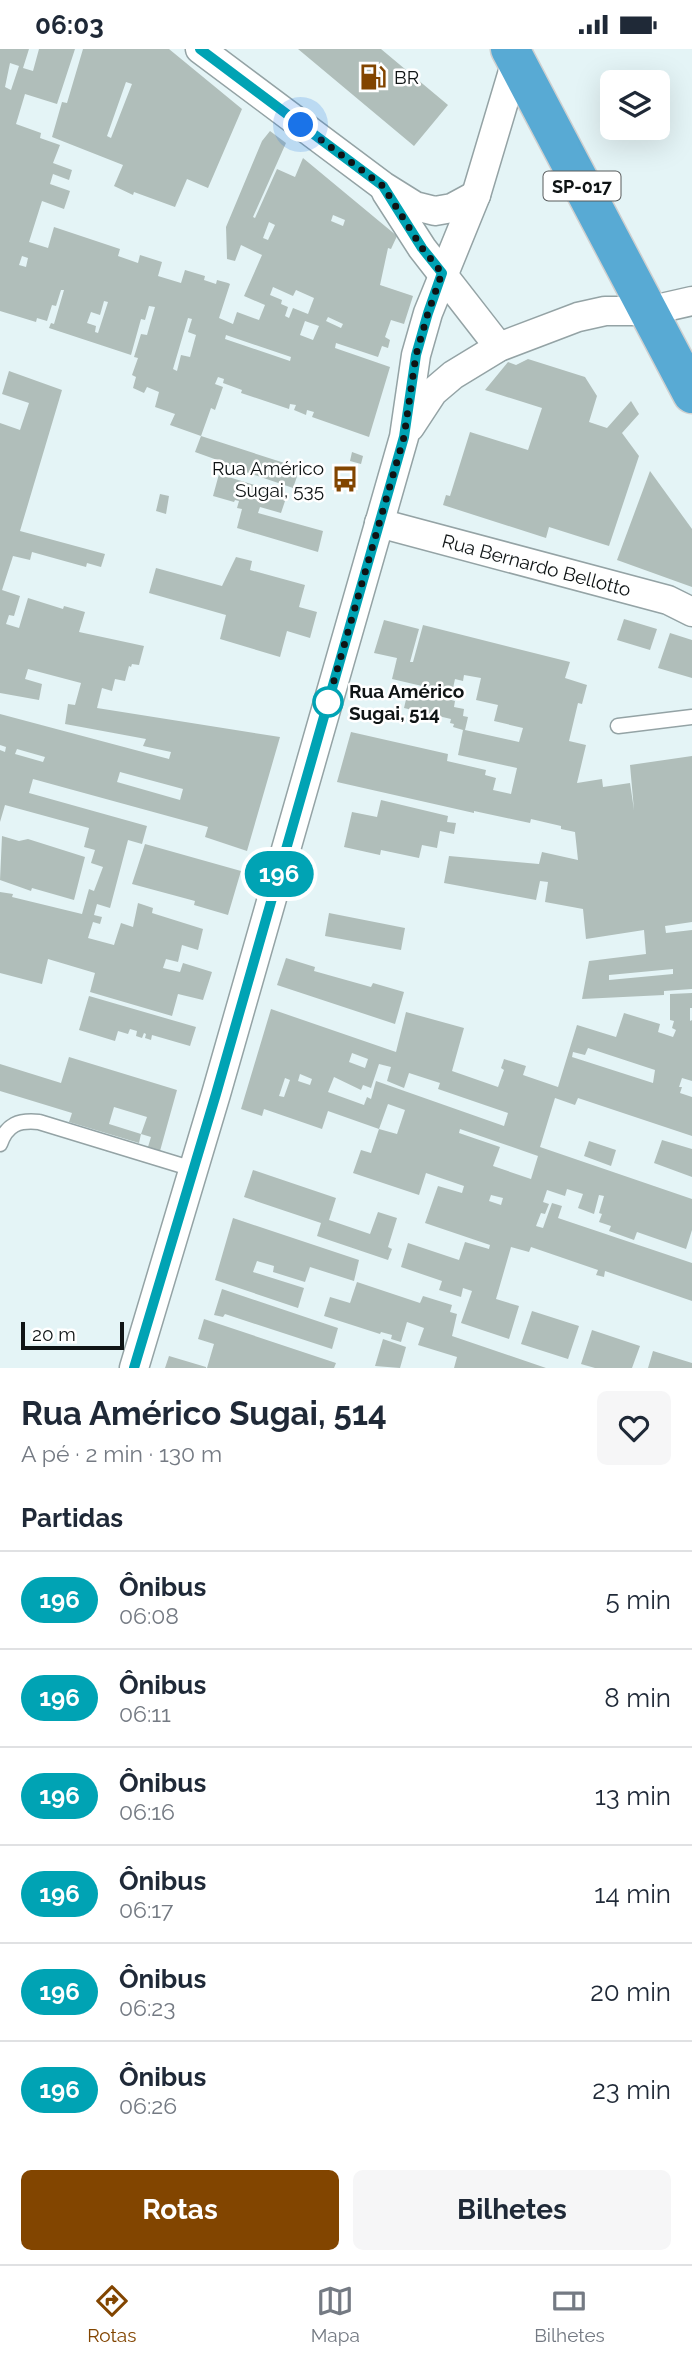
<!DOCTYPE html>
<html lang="pt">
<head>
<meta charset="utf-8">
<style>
  :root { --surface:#fff; --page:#f6f6f7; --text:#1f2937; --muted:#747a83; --line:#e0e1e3; --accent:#824500 }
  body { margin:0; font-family:Raleway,sans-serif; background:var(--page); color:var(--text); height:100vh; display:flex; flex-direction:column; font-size:26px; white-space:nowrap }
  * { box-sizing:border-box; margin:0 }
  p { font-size:23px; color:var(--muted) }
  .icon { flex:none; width:38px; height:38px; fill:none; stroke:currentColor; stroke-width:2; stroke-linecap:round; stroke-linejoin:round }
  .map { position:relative; height:1319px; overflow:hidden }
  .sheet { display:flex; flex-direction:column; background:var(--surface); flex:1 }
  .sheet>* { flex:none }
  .badge { padding:0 14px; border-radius:23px; font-size:24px; line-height:46px }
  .tools { position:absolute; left:600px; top:21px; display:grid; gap:14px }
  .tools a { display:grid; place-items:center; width:70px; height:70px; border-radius:10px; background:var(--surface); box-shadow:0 7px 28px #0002; font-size:35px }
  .scale { position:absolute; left:21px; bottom:18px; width:103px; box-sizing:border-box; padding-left:7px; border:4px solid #0f1415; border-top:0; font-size:19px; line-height:24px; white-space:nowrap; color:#0f1415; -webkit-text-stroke:5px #fff; paint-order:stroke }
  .you { position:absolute; width:35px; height:35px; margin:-18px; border:5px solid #fff; border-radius:50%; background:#1a73e8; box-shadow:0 0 0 10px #1a73e833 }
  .map>.badge { position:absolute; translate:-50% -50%; box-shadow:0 0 0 4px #fff }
  h2 { padding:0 21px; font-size:26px; line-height:63px }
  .round { display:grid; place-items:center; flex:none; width:74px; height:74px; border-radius:10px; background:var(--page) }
  .head { display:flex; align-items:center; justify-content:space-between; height:119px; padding:0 21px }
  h1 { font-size:33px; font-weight:700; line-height:52px }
  .cta { display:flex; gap:14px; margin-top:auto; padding:14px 21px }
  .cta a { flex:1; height:80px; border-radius:10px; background:var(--accent); color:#fff; font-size:28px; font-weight:700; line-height:80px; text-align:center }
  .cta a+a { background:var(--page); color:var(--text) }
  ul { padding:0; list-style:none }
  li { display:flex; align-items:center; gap:21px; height:98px; padding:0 21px; border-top:2px solid var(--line) }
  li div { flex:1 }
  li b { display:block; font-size:26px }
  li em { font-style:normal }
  li .badge { min-width:77px; font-weight:700; text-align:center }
  .status { display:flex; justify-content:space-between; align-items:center; height:49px; padding:0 35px; background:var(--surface); direction:ltr }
  .status svg { height:19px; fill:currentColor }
  .tab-bar { display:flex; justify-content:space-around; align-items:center; height:98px; border-top:2px solid var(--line); background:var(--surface); font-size:19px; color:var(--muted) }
  .tab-bar a { display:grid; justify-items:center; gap:4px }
  .tab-bar .current { color:var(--accent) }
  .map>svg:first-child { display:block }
</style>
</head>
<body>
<div class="status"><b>06:03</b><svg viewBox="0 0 49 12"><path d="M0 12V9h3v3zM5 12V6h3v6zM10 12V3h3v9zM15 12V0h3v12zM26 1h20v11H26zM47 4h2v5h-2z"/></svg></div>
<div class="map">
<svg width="692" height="1319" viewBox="0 0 692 1319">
  <rect width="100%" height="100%" fill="#e4f4f6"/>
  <path fill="#b0beba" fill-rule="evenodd" d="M0 0H29L23 19 33 22 39 0H75L57 55 25 45 16 75 41 84 40 89 60 96 53 114 72 121 69 131 53 125 50 135 70 142 64 160 42 152 29 193 48 199 54 178 120 200 118 207 138 214 140 206 162 213 158 227 181 234 185 221 205 227 204 231 216 235 217 231 228 234 230 235 219 269 233 275 237 263 259 271 265 256 244 247 262 206 241 196 235 212 227 210 226 178 262 92 270 82 286 94 253 168 255 169 277 120 295 128 303 109 397 187 391 200 388 199 380 236 413 247 404 275 391 271 385 288 390 291 388 299 382 297 378 308 336 294 335 299 390 318 369 388 312 368 314 363 307 361 306 366 294 361 296 356 290 355 289 360 241 344 242 341 223 334 224 330 218 328 215 335 223 338 215 361 211 359 201 387 300 419 293 439 219 414 220 412 195 403 201 387 170 376 175 365 155 358 159 343 147 338 144 344 133 339 136 328 132 326 138 309 134 308 141 285 147 286 155 258 149 257 145 271 141 270 131 306 49 279 51 274 54 275 64 241H61L56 257 52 256 47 272 37 269 36 273 0 262ZM10 14 19 17 11 41 5 38ZM333 166 345 171 343 177 331 172ZM269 173 275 176 268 191 263 189ZM22 207 28 209 26 218 19 216ZM273 238 293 247 296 241 314 249 308 265 293 259 289 269 285 267 288 258 281 255 282 251 270 246ZM104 252 108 253 98 284 95 283 96 277 87 274 91 263 100 266ZM328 268 343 275 341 279 326 272ZM188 269 192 270 188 283 196 286 190 308 181 306 177 322 173 320ZM305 272 319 277 313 291 300 286ZM226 286 291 308 290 312 225 290Z
    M83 0H169L242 60 208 139 187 130 175 158 134 143 133 146 114 137 123 116 52 88 62 53 67 54ZM126 33 132 35 111 89 107 87Z
    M298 0H381L448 56 414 97Z
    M528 310 585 328 597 347 589 373 607 379 631 352 639 365 622 384 639 407 609 497 549 478 546 489 443 456 446 446 450 447 470 383 528 401 542 359 485 341 508 313 516 316Z
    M9 322 62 341 20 482 105 505 101 518 87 514 86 518 32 503 30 511 13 507 2 541 20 547 14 567 9 566 6 575 19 579 28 549 63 560 64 557 85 563 79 583 144 597 139 616 132 615 131 618 129 617 125 632 115 630 112 642 102 639 97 659 280 688 247 802 205 788 208 778 33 730 29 744 147 777 142 795 128 791 110 859 97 855 94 866 102 868 100 875 93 873 88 889 114 896 121 874 133 878 138 854 153 859 152 864 203 880 198 901 182 896 178 913 166 910 163 919 180 923 183 914 212 923 203 951 178 945 172 967 90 943 95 924 48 910 42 935 0 924V843L13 845 12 848 82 865 89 840 94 842 103 818 91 814 95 801 84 798 89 779 5 756 0 773V701L5 703 6 698 0 696V665L169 710 171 703 143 697 146 690 65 675 68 655 75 656 81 634 28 620 25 630 42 635 39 651 0 644V374L20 381 29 354 2 345ZM17 700 45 708 43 713 15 705ZM120 723 183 740 180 751 117 733Z
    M352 403 363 407 361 415 350 412Z
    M650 422 692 480V538L617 511Z
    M219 425 287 446 281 464 260 458 258 464 323 482 318 503 237 479 242 460 237 459 239 452 235 451 234 453 213 447Z
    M160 445 169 447 166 465 156 462Z
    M236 508 252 512 250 521 305 536 299 558 317 563 310 589 287 582 280 608 220 590 226 566 149 544 156 519 222 537Z
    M624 570 657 580 650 601 617 591Z
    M384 571 419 580 410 613H413L423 576 570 613 565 629 587 636 582 655 578 654 569 692 586 696 577 734 602 730 603 738 630 734 634 761 630 716 692 707V873L665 877 666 884 692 881V940L664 942V946L582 950 589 912 646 905 644 881 586 890 583 860 545 853 548 833 540 832 536 851 444 834 449 807 539 815 542 803 578 811 575 783 561 780V777L531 770 530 774 474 762V764L337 733 351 683 448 705 447 712 486 721 485 726 496 729 493 741 511 745 517 719 458 706 463 681 453 678 454 675 450 674 451 670 404 659 408 642 429 647 430 641 437 643 436 647 455 652 454 658 464 660 463 667 468 668 465 681 519 693 523 679 494 672 498 656 476 651 481 629 464 626 463 632 455 630 452 644 392 630 397 609 374 604ZM673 920V925L609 931V926Z
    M670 584 692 591V629L658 619Z
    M381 751 448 767 447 773 456 774 454 785 440 782 437 799 422 796 419 809 381 801 380 806 344 798 352 763 377 768Z
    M2 787 19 792 28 790 85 808 74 851 32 839 31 842 0 831Z
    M145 795 241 822 228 866 194 856 195 852 132 835Z
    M329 864 405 879 401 901 325 887Z
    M286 909 315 918 314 922 371 938 373 934 404 943 395 975 277 936Z
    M692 944V959H690V972L692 971V1032L682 1029 679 1038H682L680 1044 692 1048V1087L578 1049 575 1056 555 1049 540 1098 692 1150V1181L686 1200 637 1183 634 1191 609 1182 611 1177 599 1173 602 1165 599 1164 604 1147 599 1146 594 1165 578 1159 583 1145 567 1140 565 1147 547 1141 543 1153 549 1155 545 1165 541 1164 536 1177 543 1179 552 1154 562 1157 558 1169 692 1214V1252L605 1222 604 1228 596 1226 598 1221 531 1198 529 1203 511 1198 496 1250 519 1257 509 1290 461 1274 472 1242 463 1239 461 1248 439 1241 442 1232 401 1218 408 1194 459 1211 465 1193 489 1200 490 1196 425 1174 438 1137 462 1144 464 1137 426 1124 419 1146 353 1124 361 1101 371 1104 379 1080 397 1085 405 1061 388 1055 379 1080 328 1062 322 1080 264 1060 262 1067 241 1060 271 960 396 1003 406 963 464 979 452 1022 498 1038 504 1021 501 1019 504 1010 526 1017 523 1026 558 1038 577 976 616 988 624 964 660 975 658 983 673 988 676 981 672 979 674 972 670 971V945ZM588 999 655 1021 653 1034 572 1008 573 1003 585 1006ZM352 1004 368 1010 365 1019 349 1013ZM379 1015 391 1018 387 1032 404 1039 409 1024 440 1034 438 1040 508 1064 504 1077 376 1032 371 1050 367 1048 364 1056 328 1043 334 1028 361 1041 363 1036 371 1039ZM300 1025 312 1030 310 1036 298 1032ZM285 1029 290 1031 284 1048 279 1047ZM460 1080 538 1107 531 1130 493 1117 500 1098 459 1084ZM491 1146 503 1149 501 1156 489 1152Z
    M89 947 196 978 190 997 152 986 151 991 145 989 146 985 144 984 142 989 136 987 137 982 130 980 128 985 118 982 115 992 79 981Z
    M69 1008 177 1041 160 1102 148 1098 151 1088 141 1085 147 1068 114 1058 109 1075 141 1085 139 1094 69 1073 72 1064 0 1042V1015L61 1034Z
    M662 1091 692 1100V1128L654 1114Z
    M589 1092 616 1101 611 1117 584 1107Z
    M253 1121 336 1149 329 1171 370 1185 378 1163 397 1169 388 1198 392 1200 388 1211 317 1187 321 1174 244 1148Z
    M233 1169 359 1211 354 1232 310 1218 305 1233 273 1223 274 1217 257 1212 253 1223 304 1239 298 1259 215 1231Z
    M357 1233 420 1254 423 1247 452 1256 450 1263 457 1265 452 1287 546 1319H454L457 1308 418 1296 424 1279 407 1273 401 1293 391 1290 392 1286 381 1283 380 1285 324 1267 330 1248 350 1254Z
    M222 1240 338 1279 332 1300 225 1265 223 1268 214 1266Z
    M532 1262 579 1277 568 1310 521 1295Z
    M204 1270 336 1314 334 1319H207L214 1295 198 1290Z
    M592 1281 640 1297 632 1319H595L581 1315Z
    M383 1290 406 1298 400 1319 375 1317Z
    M653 1302 692 1314V1319H648Z
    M169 1307 206 1318V1319H165Z"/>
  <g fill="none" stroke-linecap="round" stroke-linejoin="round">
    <g stroke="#94a3a5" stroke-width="17">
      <path id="service" d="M618 677 692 668
        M0 1095C7 1075 19 1071 39 1073L193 1120"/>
    </g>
    <g stroke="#94a3a5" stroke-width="31">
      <g id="minor">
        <path d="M200 0 383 137 415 157 435 162 452 159 476 146"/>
        <path d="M386 143 422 199 499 298"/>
        <path d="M410 378 433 343 453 326 499 298 578 268 605 262H648L692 252"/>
        <path id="s1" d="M379 474 668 551 692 563"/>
        <path d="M134 1319 216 1045 404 388 416 306 428 264 476 146 516 12"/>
      </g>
    </g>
    <g stroke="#cfd0d0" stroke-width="41">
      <path id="trunk" d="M510 0 692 345"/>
    </g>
    <use href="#service" stroke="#fff" stroke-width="14"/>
    <use href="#minor" stroke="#fff" stroke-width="28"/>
    <use href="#trunk" stroke="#58aad4" stroke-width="38"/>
  </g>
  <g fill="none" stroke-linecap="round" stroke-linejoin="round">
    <g stroke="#fff" stroke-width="16">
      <path id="line" d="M134 1319 216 1045 404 388 416 306 428 264 442 224 422 199 383 137 200 0"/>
    </g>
    <use href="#line" stroke="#00a3b4" stroke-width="10"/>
    <path stroke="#0f1415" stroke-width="7" stroke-dasharray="0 12.6" d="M301 76 383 137 422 199 442 224 428 264 416 306 404 388 327 656 328 653"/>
  </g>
  <defs>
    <g id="fuel-bare" transform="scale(2.1)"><path d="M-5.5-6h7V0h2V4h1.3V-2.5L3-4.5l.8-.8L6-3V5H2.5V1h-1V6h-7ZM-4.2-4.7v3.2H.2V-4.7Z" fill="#824500" stroke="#fff" stroke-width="2.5" paint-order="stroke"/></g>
    <g id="bus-bare" transform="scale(2.1)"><path d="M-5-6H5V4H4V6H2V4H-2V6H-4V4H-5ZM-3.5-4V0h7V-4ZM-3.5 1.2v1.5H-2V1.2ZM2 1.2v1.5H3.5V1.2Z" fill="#824500" stroke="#fff" stroke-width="2.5" paint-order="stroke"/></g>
  </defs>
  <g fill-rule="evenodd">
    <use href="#fuel-bare" x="373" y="28"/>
    <use href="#bus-bare" x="345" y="430"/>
  </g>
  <circle fill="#fff" stroke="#00a3b4" stroke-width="3.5" cx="328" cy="653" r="14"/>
  <g text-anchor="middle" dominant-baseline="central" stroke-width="5" stroke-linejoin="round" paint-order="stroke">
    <rect fill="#fff" stroke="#575a5b" stroke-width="2" x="543.5" y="122.5" width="77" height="29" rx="5"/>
    <g font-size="18" font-weight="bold" fill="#0f1415">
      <text x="582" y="137">SP-017</text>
    </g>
    <g font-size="19" fill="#0f1415" stroke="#fff" text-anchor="start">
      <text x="394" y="28">BR</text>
      <text x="324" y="419" text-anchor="end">Rua Américo<tspan x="324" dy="22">Sugai, 535</tspan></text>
    </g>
    <g font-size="19" fill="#0f1415" stroke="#fff">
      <text stroke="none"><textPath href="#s1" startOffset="163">Rua Bernardo Bellotto</textPath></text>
    </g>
    <g font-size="19" font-weight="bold" fill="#0f1415" stroke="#fff" text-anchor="start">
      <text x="349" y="642">Rua Américo<tspan x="349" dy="22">Sugai, 514</tspan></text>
    </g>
  </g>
</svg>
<div class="tools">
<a><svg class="icon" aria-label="layers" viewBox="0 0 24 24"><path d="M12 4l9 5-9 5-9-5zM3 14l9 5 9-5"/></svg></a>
</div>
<div class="scale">20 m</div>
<div class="you" style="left:301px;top:76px"></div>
<b class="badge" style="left:279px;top:825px;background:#00a3b4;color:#fff">196</b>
</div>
<section class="sheet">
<div class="head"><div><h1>Rua Américo Sugai, 514</h1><p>A pé · 2 min · 130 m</p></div><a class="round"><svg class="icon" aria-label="heart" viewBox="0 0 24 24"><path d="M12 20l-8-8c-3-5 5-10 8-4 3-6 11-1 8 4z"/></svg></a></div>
<h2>Partidas</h2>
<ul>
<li><span class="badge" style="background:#00a3b4;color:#fff">196</span><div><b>Ônibus</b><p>06:08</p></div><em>5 min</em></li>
<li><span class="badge" style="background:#00a3b4;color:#fff">196</span><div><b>Ônibus</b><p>06:11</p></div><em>8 min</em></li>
<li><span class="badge" style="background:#00a3b4;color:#fff">196</span><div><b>Ônibus</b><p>06:16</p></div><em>13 min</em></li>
<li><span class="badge" style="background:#00a3b4;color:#fff">196</span><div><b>Ônibus</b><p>06:17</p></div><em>14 min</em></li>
<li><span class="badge" style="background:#00a3b4;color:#fff">196</span><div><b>Ônibus</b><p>06:23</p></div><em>20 min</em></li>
<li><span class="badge" style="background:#00a3b4;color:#fff">196</span><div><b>Ônibus</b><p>06:26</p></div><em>23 min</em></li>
</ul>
<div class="cta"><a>Rotas</a><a>Bilhetes</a></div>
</section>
<nav class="tab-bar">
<a class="current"><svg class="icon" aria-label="directions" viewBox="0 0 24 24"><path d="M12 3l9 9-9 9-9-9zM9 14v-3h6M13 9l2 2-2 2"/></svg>Rotas</a>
<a><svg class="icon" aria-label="map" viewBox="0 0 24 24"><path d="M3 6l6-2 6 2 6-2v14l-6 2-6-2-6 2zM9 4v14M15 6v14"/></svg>Mapa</a>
<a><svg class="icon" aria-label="tickets" viewBox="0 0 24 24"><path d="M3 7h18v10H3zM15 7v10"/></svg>Bilhetes</a>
</nav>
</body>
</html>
